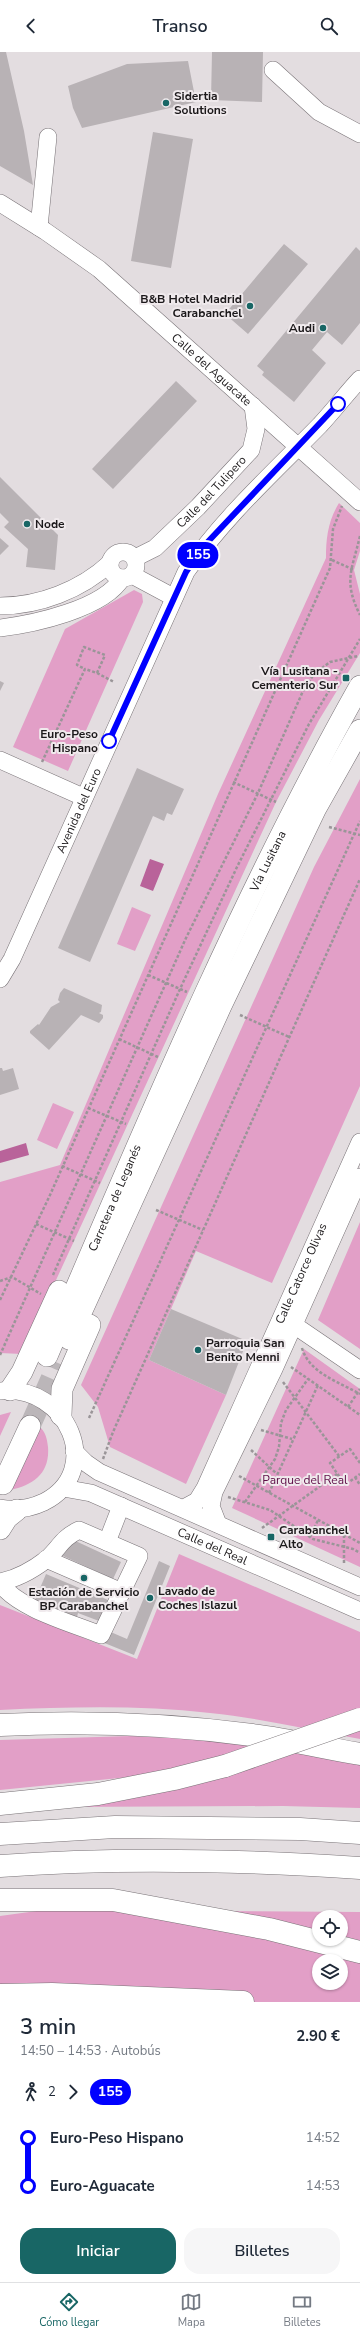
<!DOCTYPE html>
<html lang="es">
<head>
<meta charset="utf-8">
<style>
  :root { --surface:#fff; --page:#f6f6f7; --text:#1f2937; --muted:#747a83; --line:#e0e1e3; --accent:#186665 }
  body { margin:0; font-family:"Nunito Sans",sans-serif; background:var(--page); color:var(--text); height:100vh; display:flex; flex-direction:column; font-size:15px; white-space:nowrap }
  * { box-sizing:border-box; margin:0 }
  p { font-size:13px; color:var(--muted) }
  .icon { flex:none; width:22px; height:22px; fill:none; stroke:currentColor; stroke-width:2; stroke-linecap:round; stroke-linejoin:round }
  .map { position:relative; height:1950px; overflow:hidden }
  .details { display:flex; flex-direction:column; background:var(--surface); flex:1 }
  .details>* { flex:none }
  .badge { padding:0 8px; border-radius:13px; font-size:14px; line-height:26px }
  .controls { position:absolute; left:312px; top:1858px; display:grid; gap:8px }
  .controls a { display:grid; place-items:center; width:36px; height:36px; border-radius:50%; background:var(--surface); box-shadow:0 1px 3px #0004; font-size:20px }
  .map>.badge { position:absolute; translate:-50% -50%; box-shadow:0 0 0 2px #fff }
  .legs { display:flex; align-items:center; gap:6px; height:44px; padding:0 20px; font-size:13px }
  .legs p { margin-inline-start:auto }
  .summary { display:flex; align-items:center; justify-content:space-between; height:68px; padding:0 20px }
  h1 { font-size:22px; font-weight:600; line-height:30px }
  .button { display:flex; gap:8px; margin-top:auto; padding:8px 20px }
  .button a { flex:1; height:46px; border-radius:16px; background:var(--accent); color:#fff; font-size:16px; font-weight:600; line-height:46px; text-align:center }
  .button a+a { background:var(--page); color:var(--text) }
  ul { padding:0 20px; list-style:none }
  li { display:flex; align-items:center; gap:14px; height:48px; font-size:15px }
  li i { display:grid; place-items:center; width:6px; height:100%; margin:0 5px; background:currentColor }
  li i::after { content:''; width:10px; height:10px; margin:-5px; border:3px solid; border-radius:50%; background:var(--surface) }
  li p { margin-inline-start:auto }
  li:first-child i { background:linear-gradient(#0000 50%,currentColor 0) }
  li:last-child i { background:linear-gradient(currentColor 50%,#0000 0) }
  header { display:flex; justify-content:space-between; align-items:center; height:52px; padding:0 20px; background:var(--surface); font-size:18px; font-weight:600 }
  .tabs { display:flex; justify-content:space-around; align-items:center; height:56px; border-top:1px solid var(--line); background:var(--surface); font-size:11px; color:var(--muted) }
  .tabs a { display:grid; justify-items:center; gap:2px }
  .tabs .on { color:var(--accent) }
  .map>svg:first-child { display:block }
</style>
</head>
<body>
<header><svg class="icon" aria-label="back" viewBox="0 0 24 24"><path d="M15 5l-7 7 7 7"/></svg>Transo<svg class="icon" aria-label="search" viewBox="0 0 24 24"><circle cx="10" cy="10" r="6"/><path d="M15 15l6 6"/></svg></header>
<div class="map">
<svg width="360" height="1950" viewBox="0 0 360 1950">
  <rect width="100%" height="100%" fill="#e3dde0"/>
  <path fill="#e29fc7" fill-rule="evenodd" d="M339 451 360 471V499L354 518 360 542V601L319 668 276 750 22 1302 0 1301V1130L60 1113 218 742 326 506C326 486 328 469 339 451Z
    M134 538 142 542 143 550 68 719 13 695 65 577Z
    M360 727V1034L272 1231 196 1199 149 1308 226 1343 186 1432 110 1395 98 1355 81 1333 314 815Z
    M132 855 151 863 135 899 117 892Z
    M53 1051 74 1060 57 1097 37 1088Z
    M360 1170V1297L318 1268Z
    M304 1297 360 1337V1515L232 1456Z
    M11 1360 0 1384V1363Z
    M40 1375C46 1381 47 1387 48 1395 50 1421 34 1433 10 1438Z
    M179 1502 360 1580V1687C310 1678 261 1666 210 1661 140 1653 70 1655 0 1658V1553L137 1607Z
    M130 1684 233 1689 360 1710V1756L283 1754 62 1755 169 1721 0 1738V1688Z
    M44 1858 360 1860V1950H0V1864ZM319 1865H341V1887H319ZM319 1909H341V1931H319Z"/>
  <path fill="#b9639a" d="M150 807 164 812 153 839 140 834Z
    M26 1091 29 1103 0 1111V1099Z"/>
  <path fill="#b8b2b5" d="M0 0H6L24 79 33 133 0 114Z
    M212 0H263L262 50 211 48Z
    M188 9 196 50 82 76 73 56 68 34 127 12Z
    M153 80 193 87 171 216 131 209Z
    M284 192 308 212 248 282 225 262Z
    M356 195 360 199V271L342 293 327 280 312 298 326 311 294 350 262 323 264 320 257 314Z
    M176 329 197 349 113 437 92 417Z
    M0 425 58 483 55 518 26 515 28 497 4 475 9 470 0 461Z
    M0 486 9 494 0 503Z
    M0 629 4 631 0 639Z
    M137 716 184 737 172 763 167 761 164 769 153 764 90 910 58 896Z
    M64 936 102 953 101 960 99 961 103 963V966L99 971 81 963 49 998 30 981V979L38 972 39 973 51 955 60 950 58 948 60 941Z
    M0 1016H2L3 1019 13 1016 19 1037 0 1043Z
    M171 1257 247 1289 226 1343 149 1308Z
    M69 1486 121 1510 113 1527 61 1503Z
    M159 1509 170 1514 134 1603 102 1590 106 1578 127 1587Z
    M46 1522 108 1548 99 1569 78 1561 77 1565 35 1548Z"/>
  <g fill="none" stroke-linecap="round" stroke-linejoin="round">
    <path stroke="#bbb6b9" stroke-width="21" stroke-dasharray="21 10" stroke-linecap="butt" d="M30 1374 58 1311"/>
    <g stroke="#797377" stroke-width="18">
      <g id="minor">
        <path d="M273 18 319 60 360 82"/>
        <path id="s1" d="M0 151 45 179 99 217 360 450"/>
        <path d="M39 175 48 85"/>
        <circle cx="123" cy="513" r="13"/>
        <path id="s2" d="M135 506 155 496 198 455 251 398 256 377 253 354"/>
        <path d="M132 523 173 545"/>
        <path d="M0 554C39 554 81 538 110 511"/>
        <path d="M0 576C33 572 104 557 122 526"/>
        <path d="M0 708 83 745"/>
        <path id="s3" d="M0 927 12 907 186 520C224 465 274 420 320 373 334 358 346 342 360 327"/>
        <path d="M294 1273 360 1318"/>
        <path d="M74 1399 86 1411 99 1420 360 1535"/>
        <path id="s4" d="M63 1436 91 1441 360 1559"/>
        <path d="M0 1456C16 1459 29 1457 44 1450 105 1419 68 1332 0 1339"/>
        <path id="s5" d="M184 1456 197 1449 205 1436 360 1090"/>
        <path d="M218 1472 211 1454 214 1440 274 1317 360 1125"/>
        <path d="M107 1490 121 1454"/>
        <path d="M46 1507 122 1540"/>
        <path d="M0 1530C16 1527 34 1517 47 1507 60 1495 62 1486 79 1478L139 1504 101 1583C72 1571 18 1557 0 1531"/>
      </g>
    </g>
    <g stroke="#797377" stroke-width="22">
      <g id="major">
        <path d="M69 1287 221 954 316 756 360 678"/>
        <path id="s6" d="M47 1304C144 1077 239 849 360 634"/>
        <path d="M10 1338 22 1320 59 1239"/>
        <path d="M61 1363 62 1337 90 1273"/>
        <path d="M3 1432 30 1374"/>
        <path d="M0 1477 7 1466 17 1458"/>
      </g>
    </g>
    <g stroke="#797377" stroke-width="23">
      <path id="highway" d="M0 1673C84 1669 169 1672 252 1683 288 1687 324 1696 360 1702
        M0 1752 98 1742 174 1727 225 1714
        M0 1782 115 1775 300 1777 360 1781
        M0 1814C120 1805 240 1808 360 1816
        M0 1848H113L269 1877 360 1900
        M0 1943 52 1942 243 1950"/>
    </g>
    <path stroke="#9a9598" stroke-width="2.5" stroke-dasharray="3 2" stroke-linecap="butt" d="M360 484C352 518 343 529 360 563
      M332 508 354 518
      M97 621 114 630
      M42 710 85 617 97 621 105 603 84 595 77 613 85 617
      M233 730 276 750
      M329 775 360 783
      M148 923 187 940
      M240 963 289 985
      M119 987 158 1005
      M88 1056 126 1072
      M62 1114 100 1131
      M156 1158 203 1178
      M36 1172 74 1189
      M53 1223 180 937 237 815 309 672 360 587
      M0 1229 12 1225 41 1242
      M0 1248 50 1143 330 516 333 477 342 454
      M302 1296C309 1321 339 1330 360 1342
      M0 1303 186 886 258 741 303 639 314 622 330 610 358 604
      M291 1315 360 1363
      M283 1330 339 1404
      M348 1355 360 1337
      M89 1366 360 769
      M261 1378 292 1387
      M251 1398 277 1422
      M103 1407 113 1380 360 827
      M360 1411 350 1397 330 1411 345 1433 360 1422
      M239 1424 360 1491
      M355 1425 360 1433
      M269 1441 318 1333
      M228 1445 270 1458 313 1487 353 1497 360 1501
      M245 1450 275 1407 279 1395 281 1371 286 1358 308 1327
      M262 1476 337 1422
      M310 1485 318 1468
      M344 1511V1483"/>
    <use href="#minor" stroke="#fff" stroke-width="17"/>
    <use href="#major" stroke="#fff" stroke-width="21"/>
    <use href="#highway" stroke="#fff" stroke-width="22"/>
    <g stroke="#797377" stroke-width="23" stroke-linecap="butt">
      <path id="highway-bridge" d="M225 1714 360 1667"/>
    </g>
    <use href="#highway-bridge" stroke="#fff" stroke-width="22"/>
  </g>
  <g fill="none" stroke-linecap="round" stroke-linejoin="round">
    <g stroke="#fff" stroke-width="9">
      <path id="line-1" d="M109 689 186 520 202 496 338 352"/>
    </g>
    <use href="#line-1" stroke="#00f" stroke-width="6"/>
  </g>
  <g fill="#186665" stroke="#f0eaed" stroke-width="1.5">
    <circle cx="166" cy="51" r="4"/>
    <circle cx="250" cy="254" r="4"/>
    <circle cx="323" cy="276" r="4"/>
    <circle cx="27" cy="472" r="4"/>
    <rect x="342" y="622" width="8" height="8" rx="2"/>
    <circle cx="198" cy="1298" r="4"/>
    <rect x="267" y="1481" width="8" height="8" rx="2"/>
    <circle cx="84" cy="1526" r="4"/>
    <circle cx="150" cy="1546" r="4"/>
  </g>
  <g fill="#fff" stroke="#00f" stroke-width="2">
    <circle cx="338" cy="352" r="7"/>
    <circle cx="109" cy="689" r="7"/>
  </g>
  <g text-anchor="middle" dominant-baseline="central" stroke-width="4" stroke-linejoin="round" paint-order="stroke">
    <g font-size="12" font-weight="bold" fill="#1c191b" stroke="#f0eaed" text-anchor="start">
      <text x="174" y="44">Sidertia<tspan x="174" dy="14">Solutions</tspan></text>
      <text x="242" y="247" text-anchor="end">B&amp;B Hotel Madrid<tspan x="242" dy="14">Carabanchel</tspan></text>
      <text x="315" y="276" text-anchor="end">Audi</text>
      <text x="35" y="472">Node</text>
      <text x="338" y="619" text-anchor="end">Vía Lusitana -<tspan x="338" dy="14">Cementerio Sur</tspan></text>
      <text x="206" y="1291">Parroquia San<tspan x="206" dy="14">Benito Menni</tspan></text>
      <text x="279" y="1478">Carabanchel<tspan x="279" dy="14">Alto</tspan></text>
      <text x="158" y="1539">Lavado de<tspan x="158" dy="14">Coches Islazul</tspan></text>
      <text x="84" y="1540" text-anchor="middle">Estación de Servicio<tspan x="84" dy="14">BP Carabanchel</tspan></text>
    </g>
    <g font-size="12" fill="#1c191b" stroke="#f0eaed">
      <text stroke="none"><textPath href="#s1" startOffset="270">Calle del Aguacate</textPath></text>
      <text stroke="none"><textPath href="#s2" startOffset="102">Calle del Tulipero</textPath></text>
      <text stroke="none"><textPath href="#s3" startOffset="186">Avenida del Euro</textPath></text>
      <text stroke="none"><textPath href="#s6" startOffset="542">Vía Lusitana</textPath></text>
      <text stroke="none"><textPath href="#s6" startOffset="172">Carretera de Leganés</textPath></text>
      <text stroke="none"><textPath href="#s5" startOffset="265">Calle Catorce Olivas</textPath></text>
      <text stroke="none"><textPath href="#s4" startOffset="161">Calle del Real</textPath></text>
    </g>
    <g font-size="12" font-weight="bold" fill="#1c191b" stroke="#f0eaed" text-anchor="end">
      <text x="98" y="682">Euro-Peso<tspan x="98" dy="14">Hispano</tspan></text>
    </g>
    <g font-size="12" fill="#5d0c46" stroke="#f0eaed">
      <text x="305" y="1428">Parque del Real</text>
    </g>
  </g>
</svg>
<div class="controls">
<a><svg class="icon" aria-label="locate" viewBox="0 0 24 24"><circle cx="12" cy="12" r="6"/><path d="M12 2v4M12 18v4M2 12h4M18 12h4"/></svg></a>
<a><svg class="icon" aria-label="layers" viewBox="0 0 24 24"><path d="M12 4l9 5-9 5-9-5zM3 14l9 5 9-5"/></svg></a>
</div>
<b class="badge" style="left:198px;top:503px;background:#00f;color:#fff">155</b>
</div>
<section class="details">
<div class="summary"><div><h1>3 min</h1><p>14:50 – 14:53 · Autobús</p></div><b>2.90 €</b></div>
<div class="legs"><svg class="icon" aria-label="walk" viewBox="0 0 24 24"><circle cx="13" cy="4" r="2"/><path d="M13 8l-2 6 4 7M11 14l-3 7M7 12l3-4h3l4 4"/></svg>2<svg class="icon" aria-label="forward" viewBox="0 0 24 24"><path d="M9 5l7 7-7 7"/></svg><b class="badge" style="background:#00f;color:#fff">155</b></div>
<ul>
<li><i style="color:#00f"></i><b>Euro-Peso Hispano</b><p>14:52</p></li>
<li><i style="color:#00f"></i><b>Euro-Aguacate</b><p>14:53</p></li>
</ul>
<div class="button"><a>Iniciar</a><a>Billetes</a></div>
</section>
<nav class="tabs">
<a class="on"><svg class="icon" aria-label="directions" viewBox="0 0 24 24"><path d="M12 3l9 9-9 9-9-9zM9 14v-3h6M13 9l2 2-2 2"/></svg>Cómo llegar</a>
<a><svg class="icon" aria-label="map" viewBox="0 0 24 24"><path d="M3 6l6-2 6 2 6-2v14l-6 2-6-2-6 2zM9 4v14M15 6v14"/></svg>Mapa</a>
<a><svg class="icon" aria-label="tickets" viewBox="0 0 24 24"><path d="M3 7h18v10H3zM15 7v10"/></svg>Billetes</a>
</nav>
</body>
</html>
